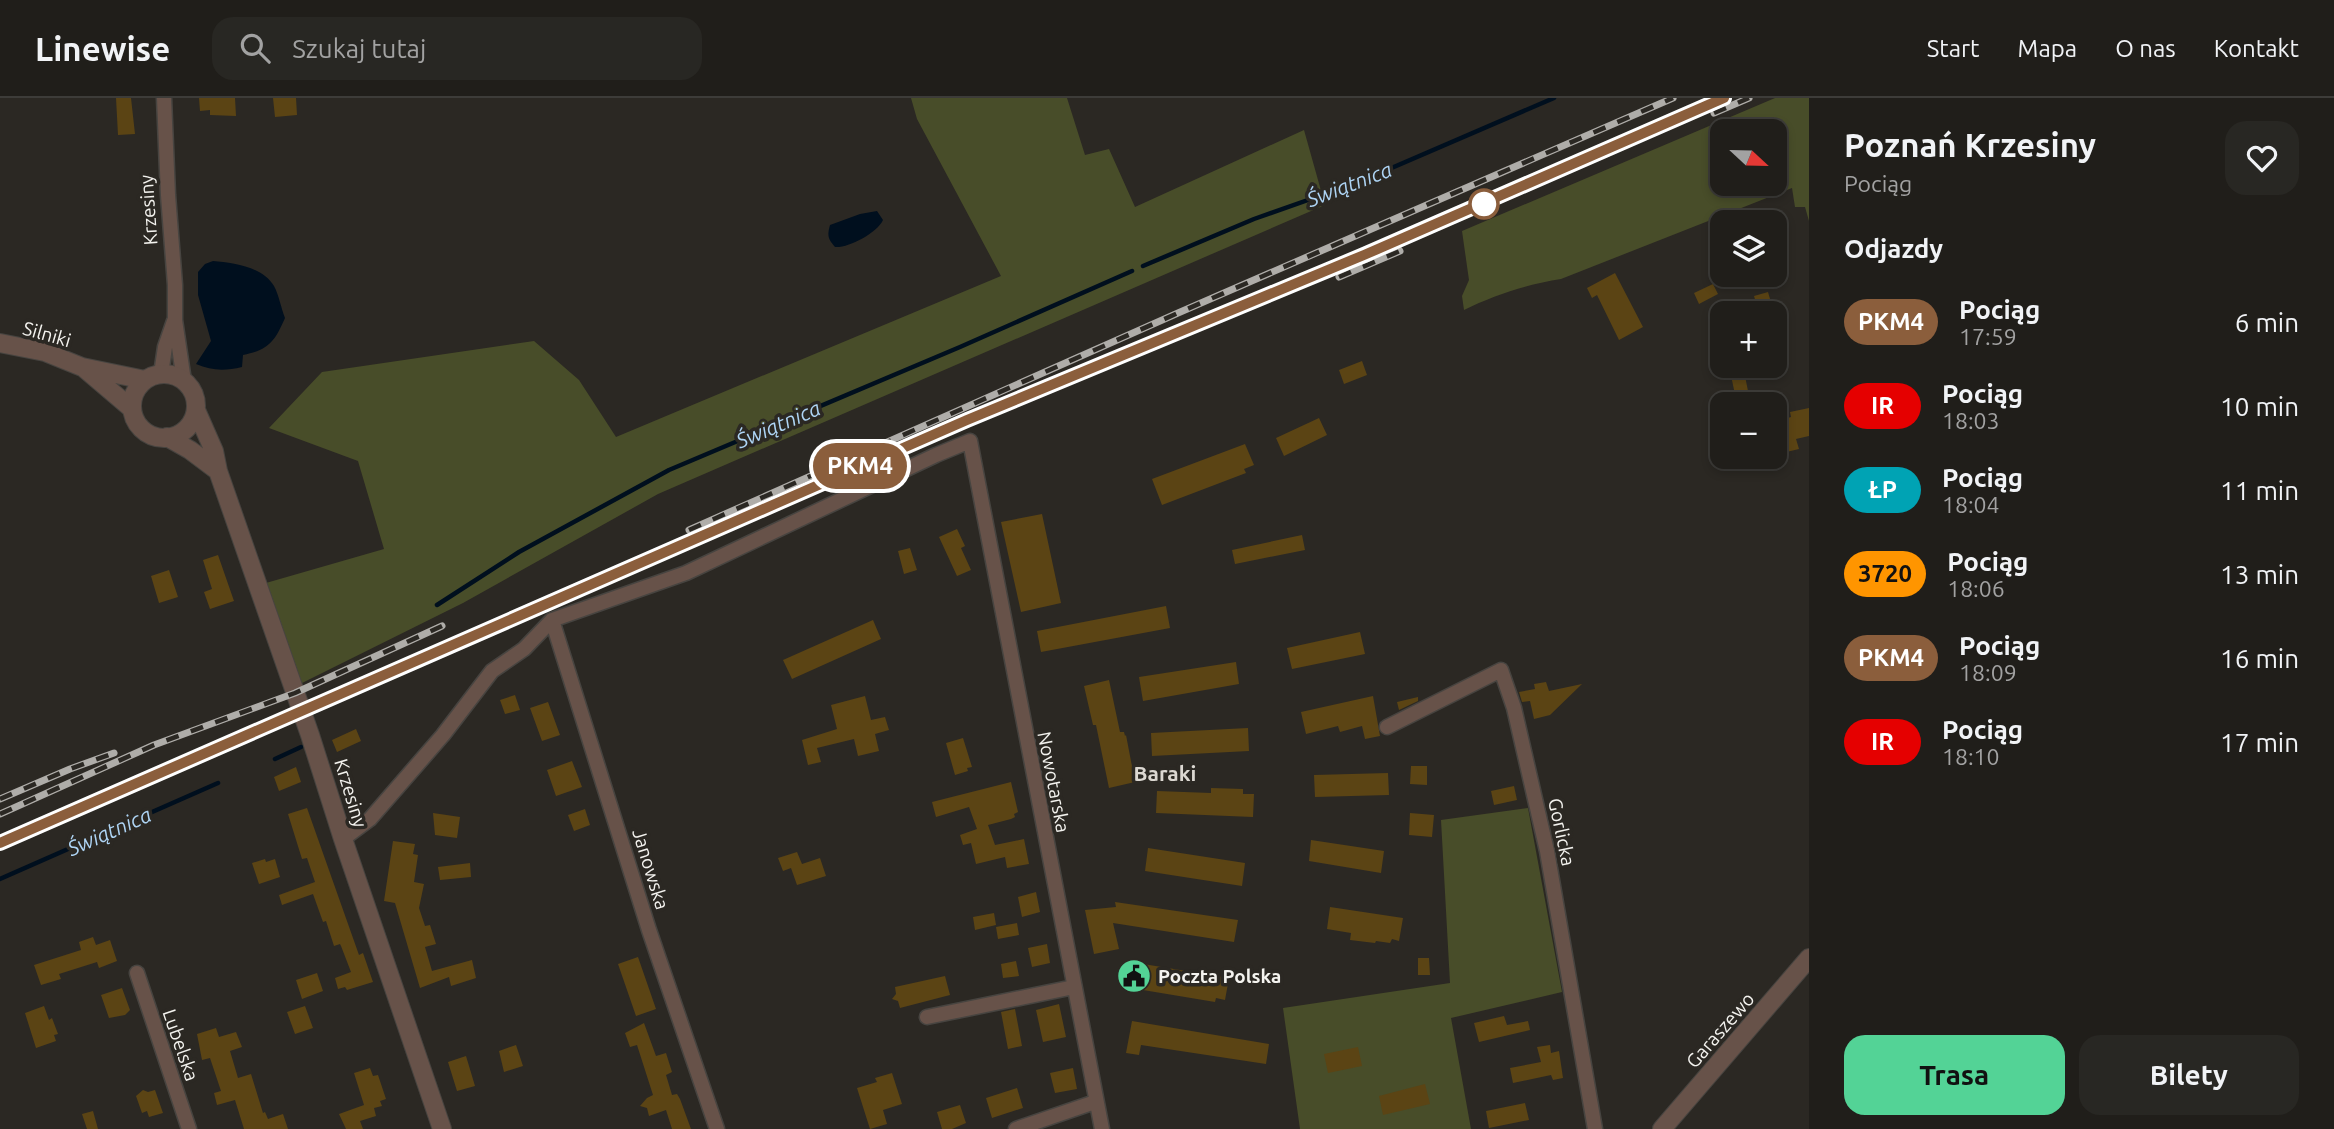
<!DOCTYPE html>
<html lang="pl">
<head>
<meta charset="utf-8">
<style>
  :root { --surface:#201e1a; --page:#282723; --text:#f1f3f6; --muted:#a2a2a2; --line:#3d3c39; --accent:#53d396 }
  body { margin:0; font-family:Ubuntu,sans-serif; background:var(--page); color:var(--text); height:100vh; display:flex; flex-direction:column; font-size:26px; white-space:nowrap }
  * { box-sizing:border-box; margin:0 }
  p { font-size:23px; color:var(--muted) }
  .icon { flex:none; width:38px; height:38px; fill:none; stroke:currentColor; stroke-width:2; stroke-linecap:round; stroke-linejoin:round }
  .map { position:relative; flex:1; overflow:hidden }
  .details { display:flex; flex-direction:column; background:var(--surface); width:525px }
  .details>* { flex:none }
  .badge { padding:0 14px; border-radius:23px; font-size:24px; line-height:46px }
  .needle { width:46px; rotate:112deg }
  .buttons { position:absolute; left:1710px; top:21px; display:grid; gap:14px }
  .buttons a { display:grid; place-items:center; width:77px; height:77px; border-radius:14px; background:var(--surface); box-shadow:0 4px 10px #0003,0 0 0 2px var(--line); font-size:35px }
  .map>.badge { position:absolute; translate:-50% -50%; box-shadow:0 0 0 4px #fff }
  h2 { padding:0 35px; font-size:26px; line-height:63px }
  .round { display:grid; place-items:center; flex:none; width:74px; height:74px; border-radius:21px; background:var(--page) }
  .overview { display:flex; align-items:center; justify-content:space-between; height:119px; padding:0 35px }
  h1 { font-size:33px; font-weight:600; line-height:52px }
  .action { display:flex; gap:14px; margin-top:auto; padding:14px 35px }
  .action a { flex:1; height:80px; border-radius:21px; background:var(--accent); color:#111; font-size:28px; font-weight:600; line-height:80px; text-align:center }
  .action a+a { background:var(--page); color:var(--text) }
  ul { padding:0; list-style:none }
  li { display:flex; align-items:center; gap:21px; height:84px; padding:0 35px }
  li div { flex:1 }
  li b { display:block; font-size:26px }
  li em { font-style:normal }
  li .badge { min-width:77px; font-weight:700; text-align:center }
  header { display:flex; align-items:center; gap:42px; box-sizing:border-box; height:98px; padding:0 35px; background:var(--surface); border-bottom:2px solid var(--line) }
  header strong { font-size:33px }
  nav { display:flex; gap:38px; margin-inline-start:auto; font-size:24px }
  .search { width:490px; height:63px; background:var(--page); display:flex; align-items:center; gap:18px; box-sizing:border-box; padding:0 24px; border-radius:21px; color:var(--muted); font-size:26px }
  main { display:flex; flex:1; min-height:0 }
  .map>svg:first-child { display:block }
</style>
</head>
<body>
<header>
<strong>Linewise</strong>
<div class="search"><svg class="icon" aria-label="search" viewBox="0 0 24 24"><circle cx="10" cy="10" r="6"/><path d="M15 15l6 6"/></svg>Szukaj tutaj</div>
<nav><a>Start</a><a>Mapa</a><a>O nas</a><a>Kontakt</a></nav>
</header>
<main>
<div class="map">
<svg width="1809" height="1031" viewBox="0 0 1809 1031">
  <rect width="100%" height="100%" fill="#2b2823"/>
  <path fill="#484d29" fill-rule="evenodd" d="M911 0H1067L1085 57 1109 51 1135 109 1304 32 1325 107 658 396 463 505 298 587 259 487 384 451 358 363 269 330 322 274 534 243 579 282 616 339 1001 178 917 21Z
    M1775 0H1809V123L1805 109H1795L1792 90 1561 181C1528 186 1494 197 1464 212L1462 198 1469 182 1462 133ZM1722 33H1774V86H1722Z
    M1528 710 1562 894 1451 920 1471 1031H1300L1283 910 1450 885 1441 722Z"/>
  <path fill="#000f1e" d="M877 113 883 122C877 135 849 150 835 149 828 141 827 138 830 127L860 116Z
    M213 163C233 165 262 168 274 188 279 197 281 210 285 220 275 243 269 252 243 257L242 269C225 273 212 273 196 266L211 243 198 197V174L205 166Z"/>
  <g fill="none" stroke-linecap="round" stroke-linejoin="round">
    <path stroke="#000f1e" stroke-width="4.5" d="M1143 168 1254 121 1359 84 1554 0
      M437 507 519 454 669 372 960 249 1132 173
      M275 661 301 649
      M0 781 218 685"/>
  </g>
  <path fill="#5b4414" d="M116 0H131L135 36 118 37Z
    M199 0H235L236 18 210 17V12L200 13Z
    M273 0H296L297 17 275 19Z
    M1615 175 1643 229 1619 242 1597 197 1592 200 1587 190Z
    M1713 186 1718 196 1699 206 1694 195Z
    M1768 194 1774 215H1759L1754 198Z
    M1362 263 1367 277 1344 286 1339 272Z
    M1729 268H1743L1750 303 1737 306Z
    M1809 310V338L1796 341 1799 351 1778 356 1774 329 1782 327 1781 322 1791 319 1790 314Z
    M1319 320 1327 337 1284 358 1276 340Z
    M1245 346 1254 367 1244 371 1246 375 1162 407 1152 381Z
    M1042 416 1061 505 1021 514 1001 424Z
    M957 431 965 448 961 450 971 472 957 478 939 439Z
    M1302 437 1305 452 1235 466 1232 452Z
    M910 450 917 472 904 476 898 453Z
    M218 457 234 503 210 511 204 494 212 491 203 462Z
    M169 472 178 499 159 505 151 478Z
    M1166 508 1170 530 1041 554 1037 533Z
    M873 522 881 541 792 581 783 562Z
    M1360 534 1365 556 1292 571 1287 550Z
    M1236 564 1239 586 1143 603 1139 579Z
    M1109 582 1120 634H1124L1125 638 1126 637 1135 684 1109 690 1096 627H1093L1084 588Z
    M1546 584 1549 593 1582 586 1550 617 1534 621 1530 603 1522 604 1519 594 1535 591 1534 586Z
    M515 597 520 612 505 616 500 602Z
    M865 598 871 622 885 619 889 632 875 636 879 653 858 658 854 641 817 650 821 664 808 667 802 642 837 631 831 607Z
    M1373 598 1380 638 1365 641 1362 628 1340 634 1338 628 1306 636 1301 614Z
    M1418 599V603L1399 612 1397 604Z
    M548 604 560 637 542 643 530 610Z
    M1248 630 1249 653 1152 658 1151 635Z
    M356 631 361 643 337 654 332 642Z
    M963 640 972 669 967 670 968 673 955 677 946 645Z
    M572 663 582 689 556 698 547 672Z
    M1411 668H1427V687L1410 686Z
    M296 669 301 684 279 693 274 679Z
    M1388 675 1389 697 1315 699 1314 677Z
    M1011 684 1018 714 1014 716 1015 719 1011 721 988 727 995 747 1024 741 1029 766 1007 770 1005 759 976 766 971 745 963 747 960 737 977 731 969 709 936 719 932 704Z
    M1514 688 1517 702 1494 707 1491 693Z
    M1211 690 1243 691V696H1254L1253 719 1156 715 1157 693 1211 695Z
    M307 710 359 857 363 855 373 884 347 892 345 889 338 891 335 880 351 874 341 848 340 846 334 848 326 823 323 824 313 796 282 807 279 797 315 784 307 760 302 761 288 716Z
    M585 711 590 727 574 733 568 717Z
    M433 715 460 719 457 740 435 737Z
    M1410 715 1434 717 1432 739 1409 737Z
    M1311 742 1384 753 1381 775 1309 763Z
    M393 743 415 746 413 756 418 757 414 784 424 786 419 810 425 828 430 827 436 846 425 849 432 873 472 862 476 880 451 888 449 879 420 890 395 805 384 803Z
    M1148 750 1245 765 1242 788 1145 773Z
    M797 754 802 766 820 760 826 778 797 787 791 770 783 773 778 760Z
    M265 761 266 764 275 761 280 779 259 786 252 765Z
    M470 765 471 779 440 782 438 769Z
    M1036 794 1040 814 1022 819 1018 799Z
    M1115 804 1238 822 1234 844 1113 825 1119 851 1094 856 1085 812 1116 809Z
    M1330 809 1403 820 1399 843 1392 841 1390 845 1376 843 1375 845 1350 842 1351 835 1327 831Z
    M994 815 996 827 975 832 973 819Z
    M1017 825 1019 837 998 841 996 829Z
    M93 839 96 847 110 842 117 863 99 870 97 864 59 876 61 881 41 887 34 867 81 852 79 844Z
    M1047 846 1050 865 1032 869 1028 850Z
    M638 859 656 911 636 918 618 866Z
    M1418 860H1429L1430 877H1418Z
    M1016 863 1019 878 1003 880 1001 866Z
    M1131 864 1229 880 1225 902 1216 900 1215 904 1137 891 1138 888 1128 886Z
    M317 875 323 893 302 901 296 882Z
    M945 878 950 897 900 910 898 903 892 901 896 896 895 889Z
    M122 890 130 912 125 917 109 920 101 897Z
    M1059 906 1066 939 1043 944 1036 912Z
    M44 908 49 922 52 920 58 936 54 937 56 943 36 950 25 915Z
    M305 908 313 930 295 936 287 914Z
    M1015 911 1022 948 1008 951 1001 914Z
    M1504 918 1507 927 1528 923 1530 932 1479 944 1474 925Z
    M1132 923 1269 946 1266 966 1141 947 1139 957 1126 955Z
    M644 925 656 958 666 955 672 974 666 977 672 997 677 996 680 1001 691 1031H672L666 1012 649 1018 647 1010 640 1008 647 1000 653 997 637 947 630 949 625 935Z
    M216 930 219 939 236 934 242 949 230 953 238 980 251 976 263 1015 265 1014 268 1021 283 1016 288 1031H244L235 1002 217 1007 214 995 221 993 210 960 202 962 197 936Z
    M516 947 523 968 504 974 499 953Z
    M1550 947 1551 955 1559 953 1563 980 1553 982 1551 977 1513 985 1510 970 1541 964 1537 949Z
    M1358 949 1362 968 1328 975 1324 956Z
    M466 958 475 988 457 993 448 964Z
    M370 970 373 978 378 977 386 1001 380 1003 382 1008 374 1010 376 1018 360 1023 363 1031H346L339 1016 364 1007 354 975Z
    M1073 970 1077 991 1055 995 1050 975Z
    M892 975 902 1006 883 1012 887 1026 870 1031 857 990 877 984 875 980Z
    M1425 986 1430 1006 1383 1017 1379 998Z
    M1017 990 1023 1010 992 1020 986 1000Z
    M143 992 148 994 155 992 163 1015 149 1019 147 1013 142 1015 136 998Z
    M1525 1005 1529 1022 1489 1030 1486 1013Z
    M960 1007 966 1025 952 1031H942L937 1014Z
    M93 1013 98 1031H87L82 1016Z"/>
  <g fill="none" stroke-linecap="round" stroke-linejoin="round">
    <g stroke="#474440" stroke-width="17">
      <path id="minor" d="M164 0 168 97 175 187V222L184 283
        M161 276 165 249 174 223
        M552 522 649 832 717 1031
        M1387 629 1501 572 1514 610 1547 753 1595 1031
        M343 741 370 721 443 637 492 573 524 551 552 522 686 475 936 357 970 343 1102 1031
        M137 875 189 1031
        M927 919 1074 889
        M1016 1031 1095 1004"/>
    </g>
    <g stroke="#474440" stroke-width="20">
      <path id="tertiary" d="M0 245 45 254 82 269 145 282
        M85 271 132 311
        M132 308a32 32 0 1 1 64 0a32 32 0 1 1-64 0Z
        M196 312 214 353 218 373 310 637 343 741 442 1031
        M167 339 190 352 218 373
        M1662 1031 1809 860"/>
    </g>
    <use href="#minor" stroke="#675249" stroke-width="14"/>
    <use href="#tertiary" stroke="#675249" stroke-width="18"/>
    <g stroke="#afada9" stroke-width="7">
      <path id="rail" d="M1714 15 1749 0
        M1339 179 1400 153
        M689 432 1178 215 1673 0
        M0 701 70 671 114 655
        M0 716 154 647 295 595 442 528
        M0 745 967 322 1364 157 1724 0"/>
    </g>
    <use href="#rail" stroke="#2b2823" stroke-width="4.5" stroke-dasharray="13" stroke-linecap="butt"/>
  </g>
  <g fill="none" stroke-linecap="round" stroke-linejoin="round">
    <g stroke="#fff" stroke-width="16">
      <path id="line" d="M0 745 967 322 1364 157 1724 0"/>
    </g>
    <use href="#line" stroke="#8b5e3c" stroke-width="10"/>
  </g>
  <defs>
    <g id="civic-disc" transform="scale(1.75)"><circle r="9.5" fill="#53d396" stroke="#2b2823"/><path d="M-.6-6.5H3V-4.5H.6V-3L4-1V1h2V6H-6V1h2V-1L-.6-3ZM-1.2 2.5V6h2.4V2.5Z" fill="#111"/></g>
  </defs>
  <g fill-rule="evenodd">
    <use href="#civic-disc" x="1134" y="878"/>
  </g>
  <circle fill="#fff" stroke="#8b5e3c" stroke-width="3.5" cx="1484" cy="106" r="14"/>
  <g text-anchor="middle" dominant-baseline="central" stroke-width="7" stroke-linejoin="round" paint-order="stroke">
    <g font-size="19" fill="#f4f3ef" stroke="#2b2823">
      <text transform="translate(148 112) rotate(-94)">Krzesiny</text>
      <text transform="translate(47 236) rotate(16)">Silniki</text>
      <text transform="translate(1054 684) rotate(79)">Nowotarska</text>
      <text transform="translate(351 695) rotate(73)">Krzesiny</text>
      <text transform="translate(1562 734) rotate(78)">Gorlicka</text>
      <text transform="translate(651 771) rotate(73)">Janowska</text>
      <text transform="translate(1720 932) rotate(-49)">Garaszewo</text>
      <text transform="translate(181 947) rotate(71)">Lubelska</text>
    </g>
    <g font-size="19" font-weight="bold" fill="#f4f3ef" stroke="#2b2823" text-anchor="start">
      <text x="1158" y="878">Poczta Polska</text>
    </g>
    <g font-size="21" font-style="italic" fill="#aed4f4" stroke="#2b2823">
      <text transform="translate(1349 86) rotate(-21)">Świątnica</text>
      <text transform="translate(778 326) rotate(-23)">Świątnica</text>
      <text transform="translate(109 733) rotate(-24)">Świątnica</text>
    </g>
    <g font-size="21" font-weight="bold" fill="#dcd8d2" stroke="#2b2823">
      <text x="1165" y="675">Baraki</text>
    </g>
  </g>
</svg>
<div class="buttons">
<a><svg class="needle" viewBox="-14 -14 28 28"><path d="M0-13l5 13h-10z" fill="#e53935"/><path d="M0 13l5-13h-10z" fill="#a2a2a2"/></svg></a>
<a><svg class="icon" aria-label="layers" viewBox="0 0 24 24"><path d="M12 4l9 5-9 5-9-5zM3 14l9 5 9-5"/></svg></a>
<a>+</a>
<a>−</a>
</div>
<b class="badge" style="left:860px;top:368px;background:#8b5e3c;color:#fff">PKM4</b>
</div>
<section class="details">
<div class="overview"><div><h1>Poznań Krzesiny</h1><p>Pociąg</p></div><a class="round"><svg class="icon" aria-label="heart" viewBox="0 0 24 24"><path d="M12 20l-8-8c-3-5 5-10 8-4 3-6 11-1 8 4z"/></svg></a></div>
<h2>Odjazdy</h2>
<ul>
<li><span class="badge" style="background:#8b5e3c;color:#fff">PKM4</span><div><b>Pociąg</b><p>17:59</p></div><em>6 min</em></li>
<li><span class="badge" style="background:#e50000;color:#fff">IR</span><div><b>Pociąg</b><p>18:03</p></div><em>10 min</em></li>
<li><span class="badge" style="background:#00a3b4;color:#fff">ŁP</span><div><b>Pociąg</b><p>18:04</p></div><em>11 min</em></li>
<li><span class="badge" style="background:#ff9500;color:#111">3720</span><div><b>Pociąg</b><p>18:06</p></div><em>13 min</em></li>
<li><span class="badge" style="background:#8b5e3c;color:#fff">PKM4</span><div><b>Pociąg</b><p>18:09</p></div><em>16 min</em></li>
<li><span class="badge" style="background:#e50000;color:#fff">IR</span><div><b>Pociąg</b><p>18:10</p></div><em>17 min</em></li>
</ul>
<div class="action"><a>Trasa</a><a>Bilety</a></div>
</section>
</main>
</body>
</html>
